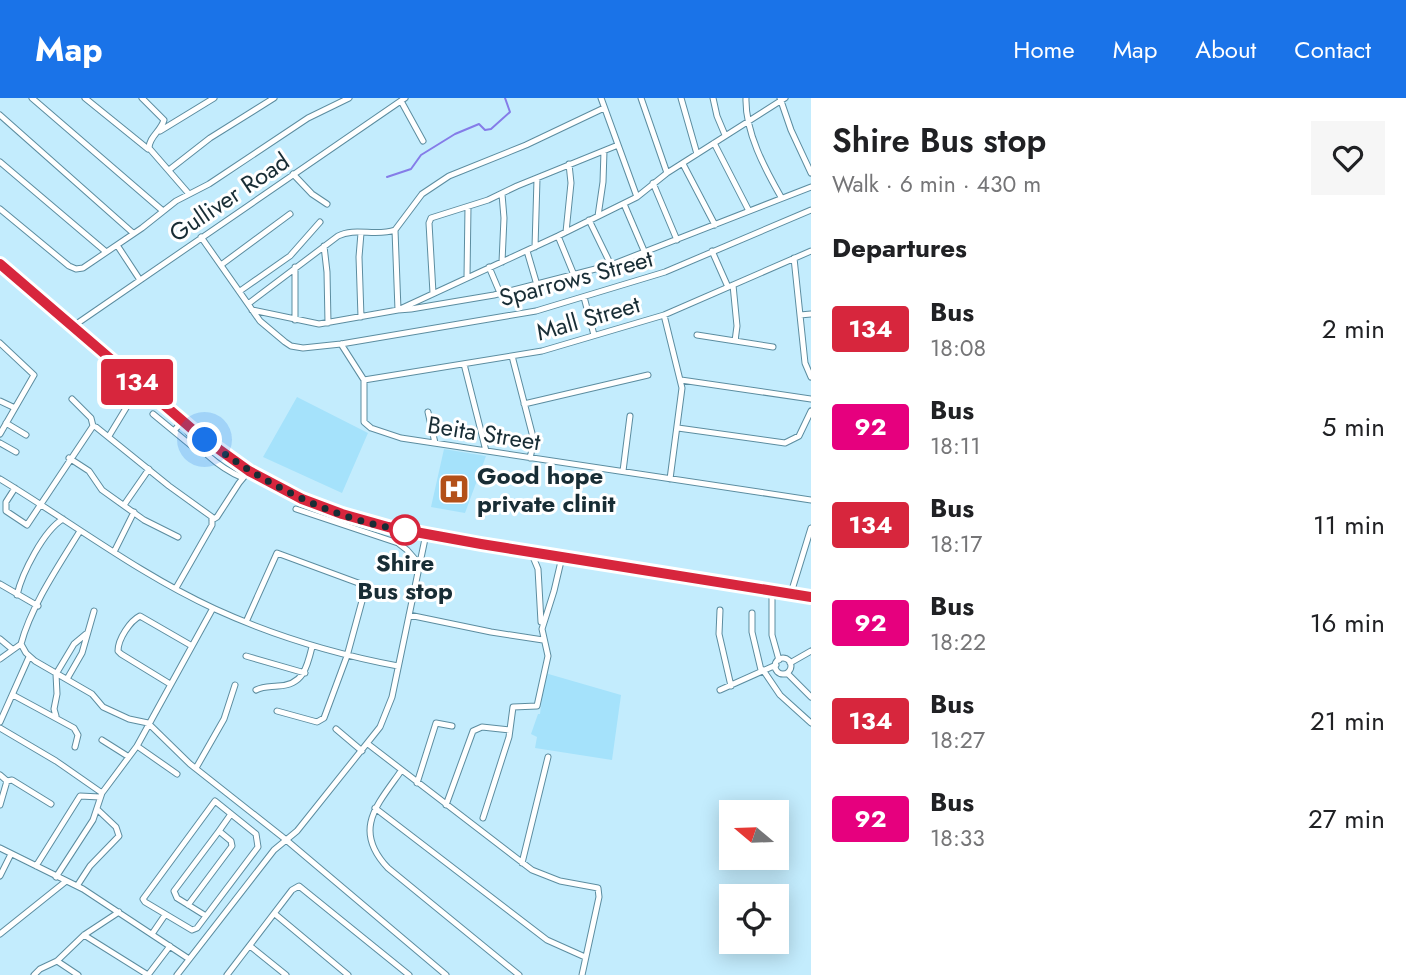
<!DOCTYPE html>
<html lang="en">
<head>
<meta charset="utf-8">
<style>
  :root { --surface:#fff; --page:#f6f6f6; --text:#202124; --muted:#757577; --accent:#1a73e8 }
  body { margin:0; font-family:Jost,sans-serif; background:var(--page); color:var(--text); height:100vh; display:flex; flex-direction:column; font-size:26px; white-space:nowrap }
  * { box-sizing:border-box; margin:0 }
  p { font-size:23px; color:var(--muted) }
  .icon { flex:none; width:38px; height:38px; fill:none; stroke:currentColor; stroke-width:2; stroke-linecap:round; stroke-linejoin:round }
  .map { position:relative; flex:1; overflow:hidden }
  .panel { display:flex; flex-direction:column; background:var(--surface); width:595px }
  .panel>* { flex:none }
  .badge { padding:0 14px; border-radius:5px; font-size:24px; line-height:46px }
  .needle { width:46px; rotate:289deg }
  .controls { position:absolute; left:719px; top:702px; display:grid; gap:14px }
  .controls a { display:grid; place-items:center; width:70px; height:70px; border-radius:0px; background:var(--surface); box-shadow:0 4px 18px #0003; font-size:35px }
  .you { position:absolute; width:35px; height:35px; margin:-18px; border:5px solid #fff; border-radius:50%; background:#1a73e8; box-shadow:0 0 0 10px #1a73e833 }
  .map>.badge { position:absolute; translate:-50% -50%; box-shadow:0 0 0 4px #fff }
  h2 { padding:0 21px; font-size:26px; line-height:63px }
  .round { display:grid; place-items:center; flex:none; width:74px; height:74px; border-radius:0px; background:var(--page) }
  .headline { display:flex; align-items:center; justify-content:space-between; height:119px; padding:0 21px }
  h1 { font-size:33px; font-weight:600; line-height:52px }
  ul { padding:0; list-style:none }
  li { display:flex; align-items:center; gap:21px; height:98px; padding:0 21px }
  li div { flex:1 }
  li b { display:block; font-size:26px }
  li em { font-style:normal }
  li .badge { min-width:77px; font-weight:700; text-align:center }
  header { display:flex; align-items:center; gap:42px; box-sizing:border-box; height:98px; padding:0 35px; background:var(--accent); color:#fff }
  header strong { font-size:33px }
  nav { display:flex; gap:38px; margin-inline-start:auto; font-size:24px }
  main { display:flex; flex:1; min-height:0 }
  .map>svg:first-child { display:block }
</style>
</head>
<body>
<header>
<strong>Map</strong>
<nav><a>Home</a><a>Map</a><a>About</a><a>Contact</a></nav>
</header>
<main>
<div class="map">
<svg width="811" height="877" viewBox="0 0 811 877">
  <rect width="100%" height="100%" fill="#c3ecfd"/>
  <path fill="#a5e2fb" d="M297 299 368 335 342 395 263 359Z
    M444 351 486 358 465 415 431 409Z
    M545 575 621 597 612 662 535 650 537 639 531 636 538 616H540Z"/>
  <g fill="none" stroke-linecap="round" stroke-linejoin="round">
    <path stroke="#857ce8" stroke-width="2" d="M387 79 411 71 421 57 455 36 479 26 485 32 491 31 510 14 505 0"/>
    <g stroke="#5c8da0" stroke-width="7">
      <path id="minor" d="M32 0 163 113
        M85 0 148 51
        M142 0 164 22C161 33 149 39 149 50L189 96
        M601 0 637 99
        M641 0 667 75
        M681 0 697 56
        M713 0 717 18 725 37
        M746 0C745 34 765 71 781 99
        M780 0 791 32 811 75
        M401 3 423 43
        M0 17 133 135
        M160 33 214 0
        M714 45 749 113
        M0 64 105 153
        M683 66 715 127
        M169 72 210 40 274 0
        M293 76 312 96 327 106
        M653 85 677 142
        M502 96 504 120 502 164
        M624 106 645 155
        M0 111 69 168 76 171 83 170 142 130 176 103 209 86 308 20 349 0
        M598 118 603 84 604 53
        M589 122 611 167
        M395 132 398 212 411 211 494 197 611 167 811 89
        M566 134 571 85 569 66
        M361 135 359 159 361 219
        M558 138 574 177
        M201 139 260 223 285 244 291 248 303 250 341 246 536 213 665 174 811 112
        M117 147 140 182
        M324 148 327 174 328 225
        M535 149 537 81
        M527 153 537 187
        M712 153 728 189
        M794 160 805 265 811 279
        M221 167 290 116
        M489 169 500 195
        M467 179 468 109
        M733 187 737 228 735 243
        M240 193 290 158 320 124
        M433 195 429 125 431 120 488 102 517 88 618 47
        M584 199 594 237
        M248 206 338 138C355 129 376 139 395 132L422 96 449 78 526 47 604 10
        M252 212 319 226 398 212 558 138 637 99 667 75 785 0
        M664 217 682 290 670 381
        M800 217 811 216
        M295 222V169
        M72 229 405 0
        M697 237 773 249
        M0 245 34 277 0 336
        M341 246 364 282
        M512 258 534 343 530 360
        M464 266 486 353
        M364 282V324L371 330 401 340 811 402
        M364 282 542 253 664 217 811 153
        M681 282 811 301
        M104 283 113 298 126 310
        M72 301 91 320 93 328
        M0 303 15 310
        M524 306 648 277
        M428 314 435 345
        M153 316 193 349 200 346
        M6 325 26 337
        M678 330 785 345 799 338 811 313
        M174 333 182 323C193 348 219 370 243 380
        M109 338 140 287
        M0 345 16 354
        M69 360 89 373 102 392 144 422 178 439
        M623 373 630 318
        M0 381C71 424 139 476 215 511 274 538 334 556 398 568
        M15 390 6 404V413L27 427 93 328 96 329 169 388 212 419V427L176 490
        M124 407 149 371
        M296 411 398 445 407 452 420 467
        M212 422 217 419 239 385 249 373
        M80 433C59 467 31 508 21 546L26 555 35 563 92 596 103 609 129 621 148 625 190 666 285 741 446 877
        M114 454 134 414
        M531 454 538 471 541 524
        M0 486 38 508
        M772 492V537L779 562
        M791 495 811 430
        M17 497C22 475 44 432 63 421
        M720 512 719 536 731 588
        M752 515V534L761 572
        M409 517 491 534 543 542
        M246 524 277 455 361 486 365 492 347 558 324 620 317 624 277 613
        M0 541 12 551
        M246 558 305 575
        M775 568a8 8 0 1 1 16 0a8 8 0 1 1-16 0Z
        M0 561 21 546
        M790 565 811 553
        M763 572 780 597 811 625
        M787 575 811 599
        M67 581 82 555 94 513
        M170 586 121 556 118 553C118 541 130 523 140 518L192 548
        M256 592C264 588 270 589 278 588 303 587 307 570 312 549
        M720 592 776 567
        M13 597 74 630 78 637 75 649
        M56 618 54 611 57 596 56 576 74 546 86 536
        M0 624 29 559
        M0 630 56 663 102 695
        M336 631 362 653
        M102 642 129 659
        M368 646 532 772 560 783 598 790 599 799 582 877
        M137 648 177 676
        M196 670 224 621 235 587
        M401 673C377 707 352 732 388 770L519 877
        M0 677 7 683 0 707
        M7 683 12 682 51 706
        M417 685 436 625 452 628
        M215 703 256 736 258 749 197 830 192 832 145 804 143 801Z
        M446 707 473 633 482 629 510 632
        M375 710 547 842 585 859
        M483 720 509 639 513 609 537 608 548 558 542 531 554 493 562 459
        M219 733 231 716
        M0 750 83 791 189 861
        M522 765 548 659
        M36 768 80 698 100 699
        M0 778 11 756
        M56 779 93 722 102 695 137 648 213 510
        M77 788 90 768 119 738 116 729 97 711
        M188 807 232 748 231 743 219 733 174 793 177 800 206 818
        M275 816 348 877
        M0 836 65 784
        M152 836 165 817
        M84 837 148 877
        M250 848 286 877
        M57 863 78 877
        M34 877 40 871 57 863 84 837 119 814
        M148 877 170 848
        M177 877 274 752 297 733 380 629 392 599 426 436
        M227 877 292 792 299 788 409 877"/>
    </g>
    <g stroke="#5c8da0" stroke-width="9">
      <path id="major" d="M0 166 181 323 229 360 302 401 342 416 389 429 811 499"/>
    </g>
    <use href="#minor" stroke="#fff" stroke-width="5"/>
    <use href="#major" stroke="#fff" stroke-width="7"/>
  </g>
  <g fill="none" stroke-linecap="round" stroke-linejoin="round">
    <g stroke="#fff" stroke-width="16">
      <path id="line" d="M0 166 199 337 249 373 302 401 342 416 388 429 481 446 811 499"/>
    </g>
    <use href="#line" stroke="#d7263d" stroke-width="10"/>
    <path stroke="#182d35" stroke-width="7" stroke-dasharray="0 12.6" d="M205 342C263 385 332 422 405 432"/>
  </g>
  <defs>
    <g id="hospital-square" transform="scale(1.575)"><rect x="-9" y="-9" width="18" height="18" rx="4" fill="#b35019" stroke="#fff"/><path d="M-5-5h3v3.5h4V-5h3V5h-3V1.5h-4V5h-3Z" fill="#fff"/></g>
  </defs>
  <g fill-rule="evenodd">
    <use href="#hospital-square" x="454" y="391"/>
  </g>
  <circle fill="#fff" stroke="#d7263d" stroke-width="3.5" cx="405" cy="432" r="14"/>
  <g text-anchor="middle" dominant-baseline="central" stroke-width="6" stroke-linejoin="round" paint-order="stroke">
    <g font-size="24" fill="#182d35" stroke="#fff">
      <text transform="translate(229 99) rotate(-34)">Gulliver Road</text>
      <text transform="translate(576 180) rotate(-15)">Sparrows Street</text>
      <text transform="translate(588 220) rotate(-16)">Mall Street</text>
      <text transform="translate(484 335) rotate(9)">Beita Street</text>
    </g>
    <g font-size="24" font-weight="bold" fill="#182d35" stroke="#fff" text-anchor="start">
      <text x="477" y="377">Good hope<tspan x="477" dy="28">private clinit</tspan></text>
    </g>
    <g font-size="24" font-weight="bold" fill="#182d35" stroke="#fff">
      <text x="405" y="464">Shire<tspan x="405" dy="28">Bus stop</tspan></text>
    </g>
  </g>
</svg>
<div class="controls">
<a><svg class="needle" viewBox="-14 -14 28 28"><path d="M0-13l5 13h-10z" fill="#e53935"/><path d="M0 13l5-13h-10z" fill="#757577"/></svg></a>
<a><svg class="icon" aria-label="locate" viewBox="0 0 24 24"><circle cx="12" cy="12" r="6"/><path d="M12 2v4M12 18v4M2 12h4M18 12h4"/></svg></a>
</div>
<div class="you" style="left:205px;top:342px"></div>
<b class="badge" style="left:137px;top:284px;background:#d7263d;color:#fff">134</b>
</div>
<section class="panel">
<div class="headline"><div><h1>Shire Bus stop</h1><p>Walk · 6 min · 430 m</p></div><a class="round"><svg class="icon" aria-label="heart" viewBox="0 0 24 24"><path d="M12 20l-8-8c-3-5 5-10 8-4 3-6 11-1 8 4z"/></svg></a></div>
<h2>Departures</h2>
<ul>
<li><span class="badge" style="background:#d7263d;color:#fff">134</span><div><b>Bus</b><p>18:08</p></div><em>2 min</em></li>
<li><span class="badge" style="background:#e6007e;color:#fff">92</span><div><b>Bus</b><p>18:11</p></div><em>5 min</em></li>
<li><span class="badge" style="background:#d7263d;color:#fff">134</span><div><b>Bus</b><p>18:17</p></div><em>11 min</em></li>
<li><span class="badge" style="background:#e6007e;color:#fff">92</span><div><b>Bus</b><p>18:22</p></div><em>16 min</em></li>
<li><span class="badge" style="background:#d7263d;color:#fff">134</span><div><b>Bus</b><p>18:27</p></div><em>21 min</em></li>
<li><span class="badge" style="background:#e6007e;color:#fff">92</span><div><b>Bus</b><p>18:33</p></div><em>27 min</em></li>
</ul>
</section>
</main>
</body>
</html>
